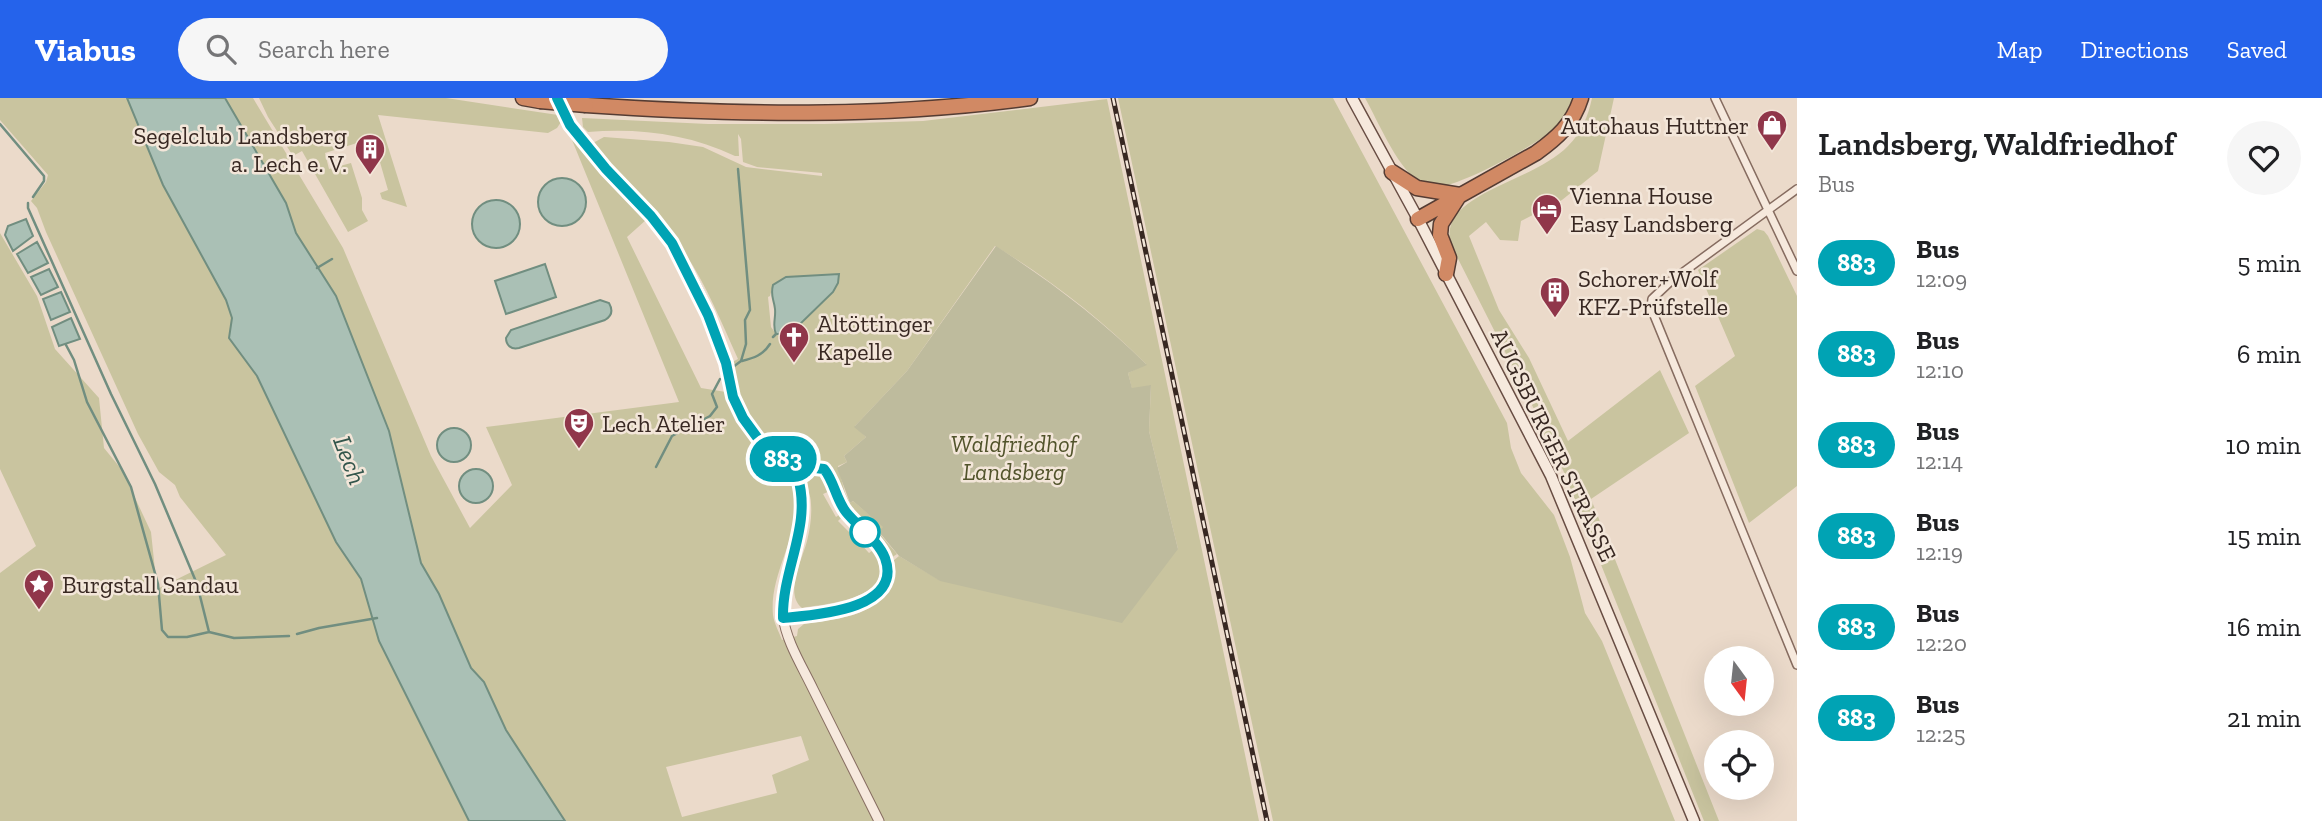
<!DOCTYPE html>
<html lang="en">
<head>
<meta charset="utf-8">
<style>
  :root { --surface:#fff; --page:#f6f6f6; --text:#202124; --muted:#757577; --accent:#2563eb }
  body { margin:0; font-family:"Zilla Slab",serif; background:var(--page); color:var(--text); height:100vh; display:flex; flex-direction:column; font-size:26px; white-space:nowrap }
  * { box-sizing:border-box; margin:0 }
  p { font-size:23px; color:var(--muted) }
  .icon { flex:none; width:38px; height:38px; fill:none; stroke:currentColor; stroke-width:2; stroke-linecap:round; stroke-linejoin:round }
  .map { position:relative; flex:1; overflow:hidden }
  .side { display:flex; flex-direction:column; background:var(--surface); width:525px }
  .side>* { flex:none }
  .badge { padding:0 14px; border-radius:23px; font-size:24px; line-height:46px }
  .needle { width:46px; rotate:165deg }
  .controls { position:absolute; left:1704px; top:548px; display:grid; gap:14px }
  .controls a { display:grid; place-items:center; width:70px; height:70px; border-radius:50%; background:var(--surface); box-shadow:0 7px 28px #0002; font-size:35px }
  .map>.badge { position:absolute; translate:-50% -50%; box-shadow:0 0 0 4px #fff }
  .round { display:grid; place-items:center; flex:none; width:74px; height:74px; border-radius:37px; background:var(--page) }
  .headline { display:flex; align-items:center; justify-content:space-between; height:119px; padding:0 21px }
  h1 { font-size:33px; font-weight:600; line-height:52px }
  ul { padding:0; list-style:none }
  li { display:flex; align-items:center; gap:21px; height:91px; padding:0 21px }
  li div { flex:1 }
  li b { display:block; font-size:26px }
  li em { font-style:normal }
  li .badge { min-width:77px; font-weight:700; text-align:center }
  header { display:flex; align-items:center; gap:42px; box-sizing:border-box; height:98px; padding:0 35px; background:var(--accent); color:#fff }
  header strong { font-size:33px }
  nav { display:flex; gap:38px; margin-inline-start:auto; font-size:24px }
  .search { width:490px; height:63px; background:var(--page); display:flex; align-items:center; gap:18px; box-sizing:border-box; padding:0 24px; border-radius:38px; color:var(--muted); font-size:26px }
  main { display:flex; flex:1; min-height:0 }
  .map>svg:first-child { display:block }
</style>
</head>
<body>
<header>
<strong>Viabus</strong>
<div class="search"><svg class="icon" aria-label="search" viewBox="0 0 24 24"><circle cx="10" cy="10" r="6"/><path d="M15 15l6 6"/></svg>Search here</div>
<nav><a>Map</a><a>Directions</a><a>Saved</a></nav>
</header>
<main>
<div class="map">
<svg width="1797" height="723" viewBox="0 0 1797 723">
  <rect width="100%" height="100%" fill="#ebdaca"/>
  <path fill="#c9c49f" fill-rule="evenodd" d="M0 0H127L163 87 226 202 232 220 230 240 257 278 336 444 361 482 379 543 469 723H0V475L36 448 0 371V135L37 198 55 251 99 300 104 350 122 372 151 434 157 491 226 457 180 399 175 387 159 374 138 336 46 134 37 110 31 103 46 84 48 77 0 22Z
    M225 0H253L343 150 431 358 470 430 512 387 486 329 679 304 570 37 646 122 627 139 701 290 726 294C731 303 733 314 739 323 745 332 752 341 759 349 774 364 791 372 795 395 802 436 769 474 773 517 774 525 779 534 782 542L797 538 798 531 804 526C848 519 891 518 893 463L899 458 941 483 1178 451 1149 333 1151 288 1132 291 1128 275 1146 266C1101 221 1050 181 995 148L907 273 855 328 866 339 844 358 847 364 838 368 845 395 850 405 853 403 884 429 879 435 897 456 891 460 849 411 825 364C765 362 742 317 730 265L738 261C720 221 704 181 678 145 653 109 618 81 593 45L604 39 669 44 703 49 746 69 822 78V75L757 69 743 64 741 41 738 36 739 58H735C688 36 640 30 588 34L583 29 582 20 708 26H824L923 23 1107 1 1259 723H565L506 632 484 584 471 570 439 496 421 465 389 333 336 198 296 135 286 105ZM838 176 797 229 776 236 771 229 768 199 770 198 773 187 815 178ZM801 638 809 662 772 677 777 695 682 719 666 669Z
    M259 0H446L558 17 561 24 557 30 548 35 378 17 407 109 382 101 380 95 388 92 373 40 325 55 329 71 351 65 362 100V112L368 123 348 134 302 53 293 58 268 19Z
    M1118 0H1333L1507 325 1511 350 1521 375 1554 417 1570 459 1585 515 1602 543 1675 723H1273Z
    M1365 0H1573C1569 8 1566 18 1561 24 1548 42 1465 85 1443 88 1435 90 1424 86 1417 82 1396 67 1378 23 1365 0Z
    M1592 0H1614L1598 73 1562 102 1521 123 1518 143 1500 142 1486 124 1469 138 1499 212 1529 260 1568 343 1660 272 1689 335 1591 401 1719 723H1704L1563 372 1546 342 1534 311 1450 145C1449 135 1449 128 1455 119 1474 90 1539 78 1568 48 1582 34 1588 18 1592 0Z
    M1757 131 1764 133 1768 138 1797 198V388L1749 425 1695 288 1735 258 1698 172Z
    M807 374H822L826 378 830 393 823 396 836 419 842 415 844 417 838 423 855 440 861 435 863 437 858 443 869 455 876 450C900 501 833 505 802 510 784 496 802 462 807 443 810 431 812 418 811 406 811 395 803 384 807 374Z"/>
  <path fill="#bebb9d" d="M996 148C1050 183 1101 221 1147 267L1128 275 1132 290 1151 287 1149 333 1178 451 1122 525 940 483 899 458 879 434 883 429 853 403 850 405 837 370 847 364 844 358 866 339 854 329 907 273Z"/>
  <path fill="#aac0b5" stroke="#718e80" stroke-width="2" d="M127 0H225L286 105 296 135 336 198 389 333 421 465 439 496 471 570 484 584 506 632 565 723H469L379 543 361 481 336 444 257 278 229 240 232 220 226 202 163 87Z
    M538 104a24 24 0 1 1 48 0a24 24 0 1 1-48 0Z
    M472 126a24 24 0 1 1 48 0a24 24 0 1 1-48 0Z
    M26 121 33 138 13 153 5 137 8 128Z
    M37 144 48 165 28 175 17 156Z
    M545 166 556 199 506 216 495 183Z
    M49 171 58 189 41 197 31 179Z
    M839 176 838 185 833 194 797 229 787 236H776C772 227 776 221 775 211 774 201 770 198 773 187L786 179Z
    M61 194 70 214 51 222 43 201Z
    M600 202 609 205C613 212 612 218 605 222L519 250C511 252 506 247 506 240L511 232Z
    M71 220 80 241 59 248 52 229Z
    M437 347a17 17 0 1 1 34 0a17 17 0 1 1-34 0Z
    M459 388a17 17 0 1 1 34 0a17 17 0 1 1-34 0Z"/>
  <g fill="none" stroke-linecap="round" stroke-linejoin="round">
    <path stroke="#718e80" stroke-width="2.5" d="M0 26 44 78V83L33 99
      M28 105V110L111 296 155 386 197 486 209 534 234 540 289 538
      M317 170 332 161
      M773 239 776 236
      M66 247 74 262 87 304 131 389 158 486 162 532 168 539H187L209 534
      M742 263C754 260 763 257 770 246
      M733 269 741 263 746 246 745 222 750 212 738 71
      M656 369 672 338 710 318 717 309 712 296 720 281
      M297 536 319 530 377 520"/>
    <g stroke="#866c60" stroke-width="10">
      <path id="minor" d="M1715 0 1797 173
        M1797 91 1671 183 1652 201 1651 210 1797 567"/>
    </g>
    <g stroke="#866c60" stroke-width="11">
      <path id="tertiary" d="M558 2C588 64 648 105 683 164 701 195 717 232 726 266 731 285 733 304 744 321 750 329 756 340 763 346 775 357 791 363 797 378 817 426 778 470 783 518 786 543 802 568 813 591 835 635 857 679 879 723"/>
    </g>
    <g stroke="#684d43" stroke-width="13">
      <path id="secondary" d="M1352 0 1418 121 1551 378 1694 723"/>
    </g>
    <g stroke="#553c33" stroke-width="17">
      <path id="motorway" d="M523 0 540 3
        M586 7C734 17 883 20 1030 0
        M1392 74 1417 90 1460 97
        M1418 121 1536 55C1557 40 1573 26 1581 0
        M1446 176 1449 160 1440 137 1441 126 1459 98"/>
    </g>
    <use href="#minor" stroke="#f6e9dd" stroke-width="7"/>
    <use href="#tertiary" stroke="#f6e9dd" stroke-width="9"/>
    <use href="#secondary" stroke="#f6e9dd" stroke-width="10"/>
    <use href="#motorway" stroke="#d18964" stroke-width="14"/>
    <g stroke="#382822" stroke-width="5">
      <path id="rail" d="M1113 0 1267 723"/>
    </g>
    <use href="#rail" stroke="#f3e6d9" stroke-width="2.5" stroke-dasharray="8" stroke-linecap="butt"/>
    <g stroke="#553c33" stroke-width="17" stroke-linecap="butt">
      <path id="motorway-bridge" d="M540 3 586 7"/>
    </g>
    <use href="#motorway-bridge" stroke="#d18964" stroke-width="14"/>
  </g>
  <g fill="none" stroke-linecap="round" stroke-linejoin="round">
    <g stroke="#fff" stroke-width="16">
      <path id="line" d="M557 0 570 27 606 71 651 118 672 145 708 217 726 265 733 299 743 320 762 346 794 371 806 369 824 371C834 383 836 401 846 414 858 429 878 442 885 460 904 512 814 517 783 520 782 471 812 428 798 380"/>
    </g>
    <use href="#line" stroke="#00a3b4" stroke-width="10"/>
  </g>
  <defs>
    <g id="shop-pin" transform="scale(1.575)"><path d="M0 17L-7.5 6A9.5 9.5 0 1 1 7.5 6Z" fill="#90364a" stroke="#f3e6d9"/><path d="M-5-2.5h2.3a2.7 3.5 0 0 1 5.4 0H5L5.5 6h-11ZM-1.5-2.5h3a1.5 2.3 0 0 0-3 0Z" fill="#fff"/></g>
    <g id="building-pin" transform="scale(1.575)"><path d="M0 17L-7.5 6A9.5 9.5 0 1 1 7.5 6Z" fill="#90364a" stroke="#f3e6d9"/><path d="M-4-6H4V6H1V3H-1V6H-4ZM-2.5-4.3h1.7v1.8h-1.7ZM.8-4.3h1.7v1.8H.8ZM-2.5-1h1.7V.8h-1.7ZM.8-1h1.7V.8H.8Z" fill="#fff"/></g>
    <g id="hotel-pin" transform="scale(1.575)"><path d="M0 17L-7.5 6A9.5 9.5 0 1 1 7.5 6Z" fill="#90364a" stroke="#f3e6d9"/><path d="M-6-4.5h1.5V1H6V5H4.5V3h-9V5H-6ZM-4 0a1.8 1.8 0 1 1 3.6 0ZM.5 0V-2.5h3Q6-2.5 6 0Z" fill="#fff"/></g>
    <g id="church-pin" transform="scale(1.575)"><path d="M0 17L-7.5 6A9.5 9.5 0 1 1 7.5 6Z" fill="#90364a" stroke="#f3e6d9"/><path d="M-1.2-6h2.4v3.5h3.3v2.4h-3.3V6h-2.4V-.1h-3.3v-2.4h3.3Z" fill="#fff"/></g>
    <g id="theatre-pin" transform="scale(1.575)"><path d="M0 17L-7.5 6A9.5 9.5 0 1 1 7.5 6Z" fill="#90364a" stroke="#f3e6d9"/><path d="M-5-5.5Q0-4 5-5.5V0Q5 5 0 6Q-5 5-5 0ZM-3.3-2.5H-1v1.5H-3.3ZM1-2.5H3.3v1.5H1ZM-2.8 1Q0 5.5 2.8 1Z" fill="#fff"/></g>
    <g id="sight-pin" transform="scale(1.575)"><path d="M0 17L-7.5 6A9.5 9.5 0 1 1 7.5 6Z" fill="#90364a" stroke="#f3e6d9"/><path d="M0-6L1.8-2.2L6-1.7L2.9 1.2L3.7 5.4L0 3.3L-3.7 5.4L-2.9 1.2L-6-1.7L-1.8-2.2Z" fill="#fff"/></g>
  </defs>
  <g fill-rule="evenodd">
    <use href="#shop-pin" x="1772" y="27"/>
    <use href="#building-pin" x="370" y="51"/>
    <use href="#hotel-pin" x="1547" y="111"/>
    <use href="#building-pin" x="1555" y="194"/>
    <use href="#church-pin" x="794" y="239"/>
    <use href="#theatre-pin" x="579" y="325"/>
    <use href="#sight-pin" x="39" y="486"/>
  </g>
  <circle fill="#fff" stroke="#00a3b4" stroke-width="3.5" cx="865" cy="434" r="14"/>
  <g text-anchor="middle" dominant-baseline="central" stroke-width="5" stroke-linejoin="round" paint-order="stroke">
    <g font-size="24" fill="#382822" stroke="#f3e6d9" text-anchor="start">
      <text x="1749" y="27" text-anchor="end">Autohaus Huttner</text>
      <text x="347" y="37" text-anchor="end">Segelclub Landsberg<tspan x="347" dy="28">a. Lech e. V.</tspan></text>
      <text x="1570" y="97">Vienna House<tspan x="1570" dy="28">Easy Landsberg</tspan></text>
      <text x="1578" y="180">Schorer+Wolf<tspan x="1578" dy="28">KFZ-Prüfstelle</tspan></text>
      <text x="817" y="225">Altöttinger<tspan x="817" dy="28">Kapelle</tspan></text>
      <text x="602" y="325">Lech Atelier</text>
      <text x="62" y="486">Burgstall Sandau</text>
    </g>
    <g font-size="24" font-style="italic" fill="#51532b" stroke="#f3e6d9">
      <text x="1014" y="345">Waldfriedhof<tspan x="1014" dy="28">Landsberg</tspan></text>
    </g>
    <g font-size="24" fill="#382822" stroke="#f3e6d9">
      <text transform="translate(1554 347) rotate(64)">AUGSBURGER STRASSE</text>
    </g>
    <g font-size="26" font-style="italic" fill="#33564c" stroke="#f3e6d9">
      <text transform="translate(350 362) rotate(69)">Lech</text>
    </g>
  </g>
</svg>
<div class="controls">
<a><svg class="needle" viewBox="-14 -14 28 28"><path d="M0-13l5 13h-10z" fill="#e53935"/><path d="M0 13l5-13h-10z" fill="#757577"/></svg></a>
<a><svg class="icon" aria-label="locate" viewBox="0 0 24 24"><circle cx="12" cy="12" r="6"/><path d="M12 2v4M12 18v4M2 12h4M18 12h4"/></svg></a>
</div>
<b class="badge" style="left:783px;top:361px;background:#00a3b4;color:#fff">883</b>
</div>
<section class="side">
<div class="headline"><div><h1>Landsberg, Waldfriedhof</h1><p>Bus</p></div><a class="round"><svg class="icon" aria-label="heart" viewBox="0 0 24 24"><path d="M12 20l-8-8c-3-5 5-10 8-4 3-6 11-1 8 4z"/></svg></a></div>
<ul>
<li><span class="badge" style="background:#00a3b4;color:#fff">883</span><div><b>Bus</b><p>12:09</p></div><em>5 min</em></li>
<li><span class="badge" style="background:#00a3b4;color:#fff">883</span><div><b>Bus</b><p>12:10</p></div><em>6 min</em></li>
<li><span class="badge" style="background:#00a3b4;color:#fff">883</span><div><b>Bus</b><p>12:14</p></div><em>10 min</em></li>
<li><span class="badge" style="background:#00a3b4;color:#fff">883</span><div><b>Bus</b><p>12:19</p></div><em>15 min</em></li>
<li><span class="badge" style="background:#00a3b4;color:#fff">883</span><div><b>Bus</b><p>12:20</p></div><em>16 min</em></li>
<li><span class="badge" style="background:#00a3b4;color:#fff">883</span><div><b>Bus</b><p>12:25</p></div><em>21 min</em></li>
</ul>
</section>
</main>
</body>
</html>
